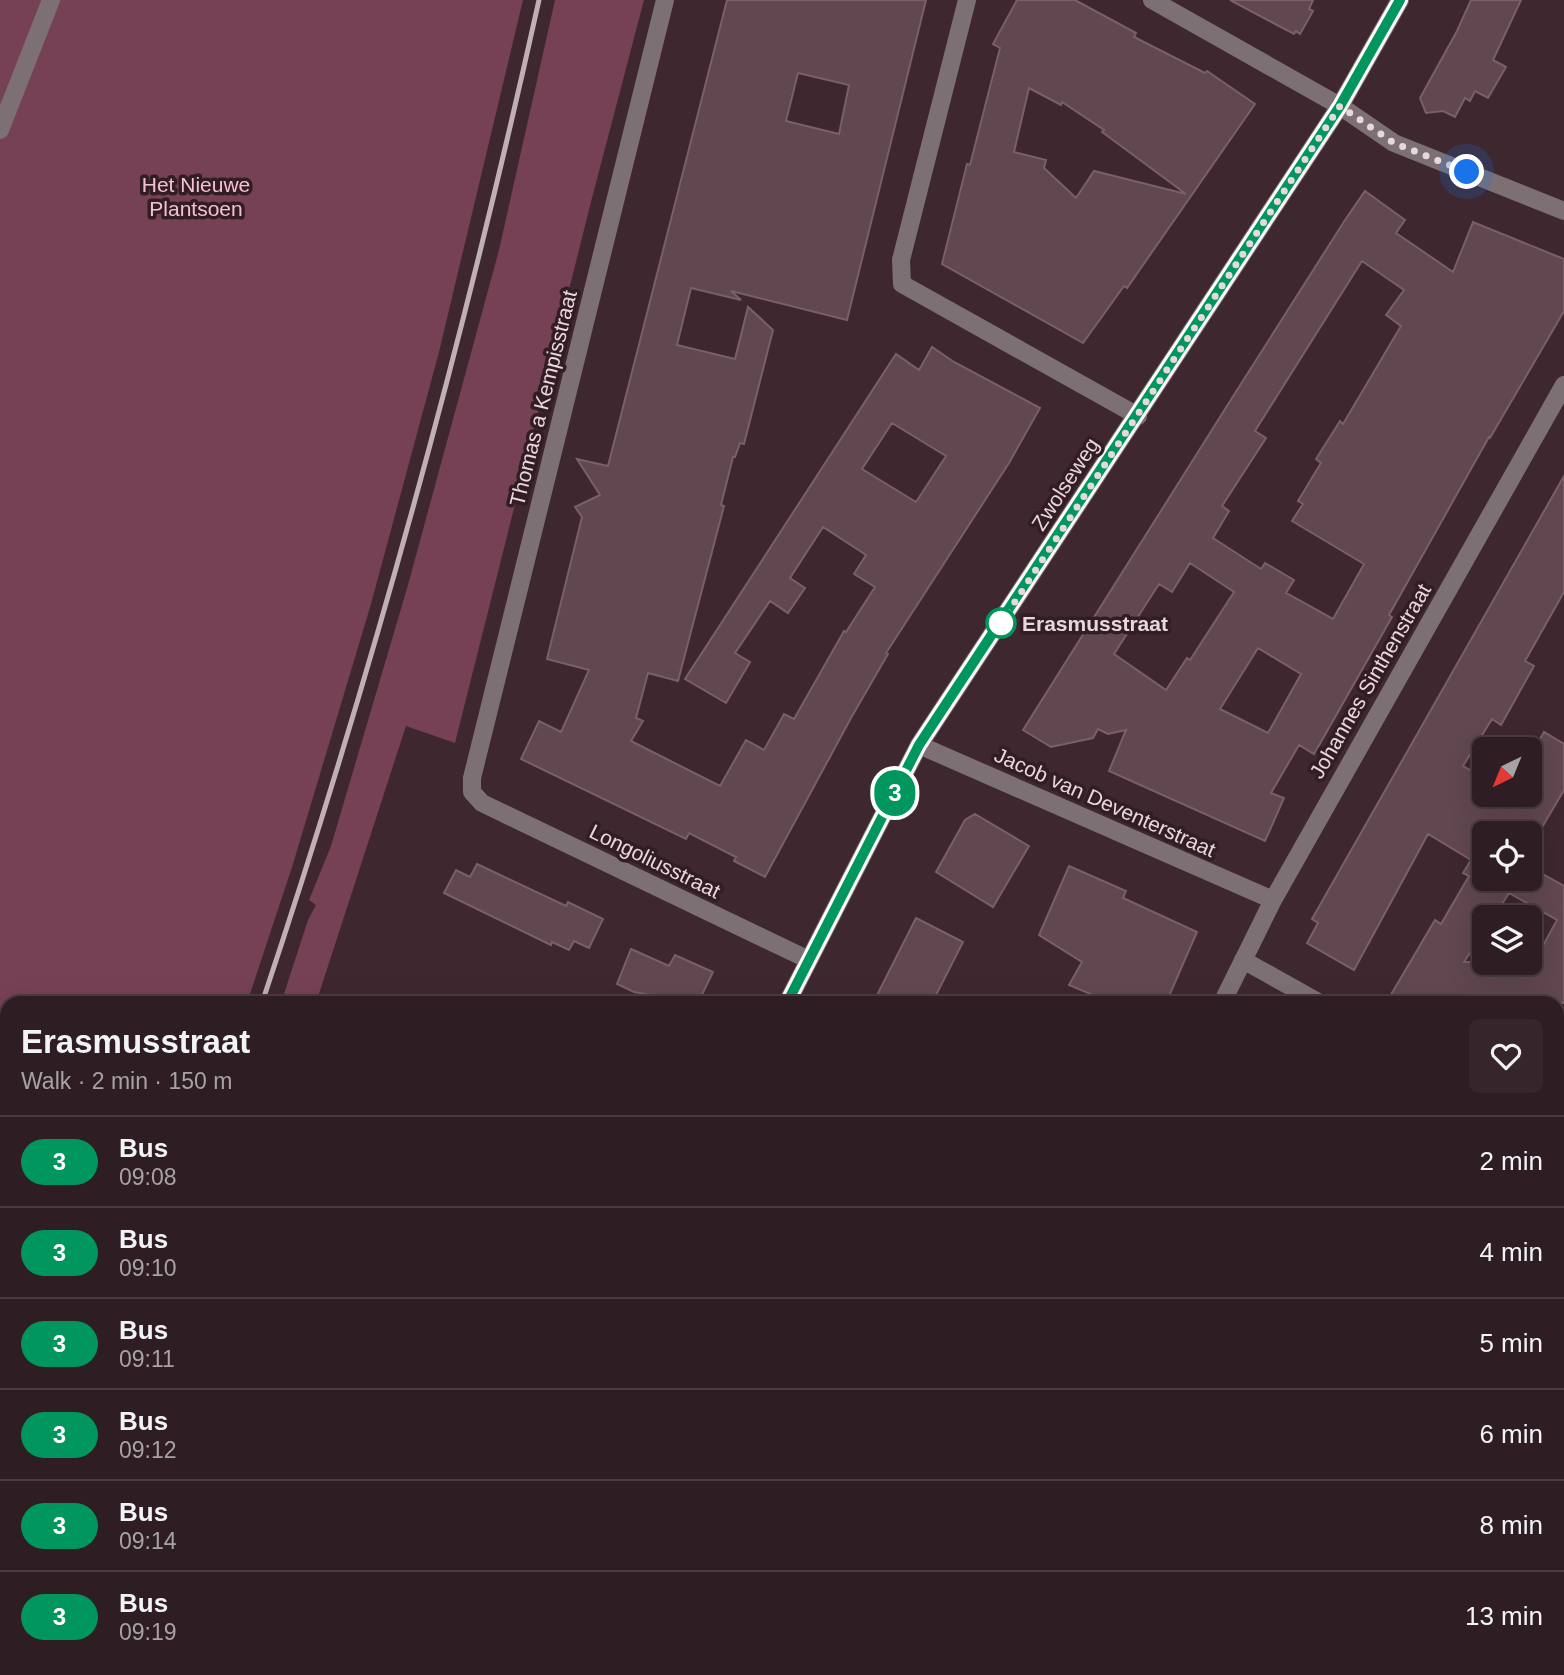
<!DOCTYPE html>
<html lang="en">
<head>
<meta charset="utf-8">
<style>
  :root { --surface:#2e1d23; --page:#36262b; --text:#f1f3f6; --muted:#a7a2a6; --line:#493b41 }
  body { margin:0; font-family:Arial,sans-serif; background:var(--page); color:var(--text); height:100vh; display:flex; flex-direction:column; font-size:26px; white-space:nowrap }
  * { box-sizing:border-box; margin:0 }
  p { font-size:23px; color:var(--muted) }
  .icon { flex:none; width:38px; height:38px; fill:none; stroke:currentColor; stroke-width:2; stroke-linecap:round; stroke-linejoin:round }
  .map { position:relative; flex:1; overflow:hidden }
  .sheet { position:absolute; left:0px; top:996px; width:1564px; height:681px; display:flex; flex-direction:column; background:var(--surface); border-radius:21px 21px 0 0; box-shadow:0 7px 28px #0002,0 0 0 2px var(--line) }
  .sheet>* { flex:none }
  .badge { padding:0 14px; border-radius:23px; font-size:24px; line-height:46px }
  .needle { width:46px; rotate:223deg }
  .tools { position:absolute; left:1472px; top:737px; display:grid; gap:14px }
  .tools a { display:grid; place-items:center; width:70px; height:70px; border-radius:10px; background:var(--surface); box-shadow:0 7px 28px #0002,0 0 0 2px var(--line); font-size:35px }
  .you { position:absolute; width:35px; height:35px; margin:-18px; border:5px solid #fff; border-radius:50%; background:#1a73e8; box-shadow:0 0 0 10px #1a73e833 }
  .map>.badge { position:absolute; translate:-50% -50%; box-shadow:0 0 0 4px #fff }
  .round { display:grid; place-items:center; flex:none; width:74px; height:74px; border-radius:10px; background:var(--page) }
  .summary { display:flex; align-items:center; justify-content:space-between; height:119px; padding:0 21px }
  h1 { font-size:33px; font-weight:600; line-height:52px }
  ul { padding:0; list-style:none }
  li { display:flex; align-items:center; gap:21px; height:91px; padding:0 21px; border-top:2px solid var(--line) }
  li div { flex:1 }
  li b { display:block; font-size:26px }
  li em { font-style:normal }
  li .badge { min-width:77px; font-weight:700; text-align:center }
  .map>svg:first-child { display:block }
</style>
</head>
<body>
<div class="map">
<svg width="1564" height="1675" viewBox="0 0 1564 1675">
  <rect width="100%" height="100%" fill="#3e272f"/>
  <path fill="#764155" d="M0 0H523L439 352 371 604 293 864 247 1003H7V1150L0 1148Z
    M555 0H644L592 198 455 743 406 726 316 1003H281L308 920 316 905 309 900 331 846 408 585 499 250Z
    M0 1304 7 1307V1338L0 1335Z
    M7 1507V1636L0 1653V1524Z
    M28 1670H149L163 1675H26Z
    M540 1670H592L589 1675H539Z
    M1255 1670H1544V1675H1286Z"/>
  <path fill="#614750" stroke="#7a5f68" stroke-width="2" fill-rule="evenodd" d="M727 0H926L847 320 731 291 741 300 691 288 677 345 735 359 748 307 773 330 744 444 740 443 735 457H733L721 505 724 506 678 681 648 673 636 718 643 721 631 741 720 786 746 740 764 750 784 714 794 719 844 631 846 632 875 587 854 574 866 555 823 527 790 578 805 588 788 613 770 601 735 653 750 662 726 703 685 679 896 354 919 370 932 347 954 362 1040 408 1009 463 886 653 888 654 851 718 765 877 734 861 736 857 689 833 686 839 521 759 539 721 561 732 589 670 547 659 582 517 575 507 600 495 577 459 608 466ZM798 73 849 85 839 134 786 121ZM892 423 946 456 916 502 862 469Z
    M1017 0H1075L1136 33 1134 37 1205 73 1207 71 1255 104 1127 288 1124 286 1083 343 942 264 967 164 970 165 1000 48 993 44ZM1029 88 1061 105 1062 102 1104 130 1102 132 1186 194 1094 171 1076 198 1044 168 1046 160 1014 152Z
    M1230 0H1313L1309 9 1313 11 1300 34 1296 31 1294 34Z
    M1471 0H1521L1493 60 1506 67 1488 98 1475 91 1470 101 1465 98 1455 117 1443 111 1426 113 1420 98 1457 31Z
    M1365 191 1405 220 1396 233 1453 272 1473 222 1564 259V311L1490 438 1489 437 1389 615 1392 617 1314 754 1299 745 1271 793 1284 798 1265 841 1109 771 1126 730 1108 734 1098 729 1093 738 1051 747 1023 730 1232 398 1345 220ZM1362 261 1404 290 1386 315 1401 326 1343 424 1340 421 1316 459 1321 463 1298 501 1303 504 1292 521 1364 564 1333 619 1286 593 1294 580 1265 563 1261 569 1213 538 1229 511 1222 506 1266 438 1255 431ZM1190 563 1234 592 1190 660 1187 658 1166 690 1114 654 1159 584 1172 592ZM1258 648 1301 674 1268 733 1220 709Z
    M1564 476V592L1525 661 1534 666 1501 725 1492 719 1463 766 1484 778V794H1530V757L1544 732 1564 744V790L1531 846 1540 851 1530 867 1564 886V1003H1386L1435 920 1441 924 1469 876 1463 873 1471 860 1428 834 1354 970 1307 943 1318 923 1312 919ZM1484 833H1530V878H1484ZM1509 893 1557 920 1534 962H1464L1484 932V917H1494Z
    M975 814 1029 846 993 907 936 872 965 820Z
    M477 864 566 906 568 902 603 919 589 948 574 941 569 950 552 942 551 945 444 893 456 870 470 877Z
    M1069 866 1126 891 1123 898 1197 932 1166 1003H1112L1069 985 1082 962 1039 935Z
    M916 918 963 942 932 1003H873Z
    M631 949 669 966 675 955 713 972 698 1003H681L673 999 634 992 617 984Z"/>
  <g fill="none" stroke-linecap="round" stroke-linejoin="round">
    <path stroke="#7d7074" stroke-width="18" d="M665 0 472 778V792L482 803 809 960
      M967 0 901 260 902 284 1138 416
      M1152 0 1340 106 1394 143 1564 211
      M0 130 51 0
      M919 745 1273 900
      M1243 960 1320 1003
      M787 1003 919 745 1340 106 1400 0
      M1222 1003 1273 900 1564 385
      M1558 1114 1564 1103
      M1558 1134 1564 1138
      M0 1198 7 1201
      M0 1254 7 1257
      M1558 1581 1564 1582
      M1066 1670 1096 1675
      M459 1675 464 1670
      M494 1675 495 1670
      M528 1675 530 1670
      M949 1675 951 1670"/>
    <path stroke="#c1afb5" stroke-width="5" d="M262 1003C372 674 464 339 539 0
      M8 1675 11 1670"/>
  </g>
  <g fill="none" stroke-linecap="round" stroke-linejoin="round">
    <g stroke="#fff" stroke-width="16">
      <path id="line" d="M787 1003 919 745 1340 106 1400 0"/>
    </g>
    <use href="#line" stroke="#00965e" stroke-width="10"/>
    <path stroke="#e8d8dd" stroke-width="7" stroke-dasharray="0 12.6" d="M1001 623 1340 106 1394 143 1467 172"/>
  </g>
  <circle fill="#fff" stroke="#00965e" stroke-width="3.5" cx="1001" cy="623" r="14"/>
  <g text-anchor="middle" dominant-baseline="central" stroke-width="7" stroke-linejoin="round" paint-order="stroke">
    <g font-size="21" fill="#f4c0d1" stroke="#331d25">
      <text x="196" y="184">Het Nieuwe<tspan x="196" dy="24">Plantsoen</tspan></text>
    </g>
    <g font-size="21" fill="#e8d8dd" stroke="#331d25">
      <text transform="translate(543 398) rotate(-76)">Thomas a Kempisstraat</text>
      <text transform="translate(1065 484) rotate(-57)">Zwolseweg</text>
      <text transform="translate(1370 681) rotate(-60)">Johannes Sinthenstraat</text>
      <text transform="translate(1105 802) rotate(24)">Jacob van Deventerstraat</text>
      <text transform="translate(655 861) rotate(26)">Longoliusstraat</text>
    </g>
    <g font-size="21" font-weight="bold" fill="#e8d8dd" stroke="#331d25" text-anchor="start">
      <text x="1022" y="623">Erasmusstraat</text>
    </g>
  </g>
</svg>
<div class="tools">
<a><svg class="needle" viewBox="-14 -14 28 28"><path d="M0-13l5 13h-10z" fill="#e53935"/><path d="M0 13l5-13h-10z" fill="#a7a2a6"/></svg></a>
<a><svg class="icon" aria-label="locate" viewBox="0 0 24 24"><circle cx="12" cy="12" r="6"/><path d="M12 2v4M12 18v4M2 12h4M18 12h4"/></svg></a>
<a><svg class="icon" aria-label="layers" viewBox="0 0 24 24"><path d="M12 4l9 5-9 5-9-5zM3 14l9 5 9-5"/></svg></a>
</div>
<div class="you" style="left:1467px;top:172px"></div>
<b class="badge" style="left:895px;top:793px;background:#00965e;color:#fff">3</b>
<section class="sheet">
<div class="summary"><div><h1>Erasmusstraat</h1><p>Walk · 2 min · 150 m</p></div><a class="round"><svg class="icon" aria-label="heart" viewBox="0 0 24 24"><path d="M12 20l-8-8c-3-5 5-10 8-4 3-6 11-1 8 4z"/></svg></a></div>
<ul>
<li><span class="badge" style="background:#00965e;color:#fff">3</span><div><b>Bus</b><p>09:08</p></div><em>2 min</em></li>
<li><span class="badge" style="background:#00965e;color:#fff">3</span><div><b>Bus</b><p>09:10</p></div><em>4 min</em></li>
<li><span class="badge" style="background:#00965e;color:#fff">3</span><div><b>Bus</b><p>09:11</p></div><em>5 min</em></li>
<li><span class="badge" style="background:#00965e;color:#fff">3</span><div><b>Bus</b><p>09:12</p></div><em>6 min</em></li>
<li><span class="badge" style="background:#00965e;color:#fff">3</span><div><b>Bus</b><p>09:14</p></div><em>8 min</em></li>
<li><span class="badge" style="background:#00965e;color:#fff">3</span><div><b>Bus</b><p>09:19</p></div><em>13 min</em></li>
</ul>
</section>
</div>
</body>
</html>
